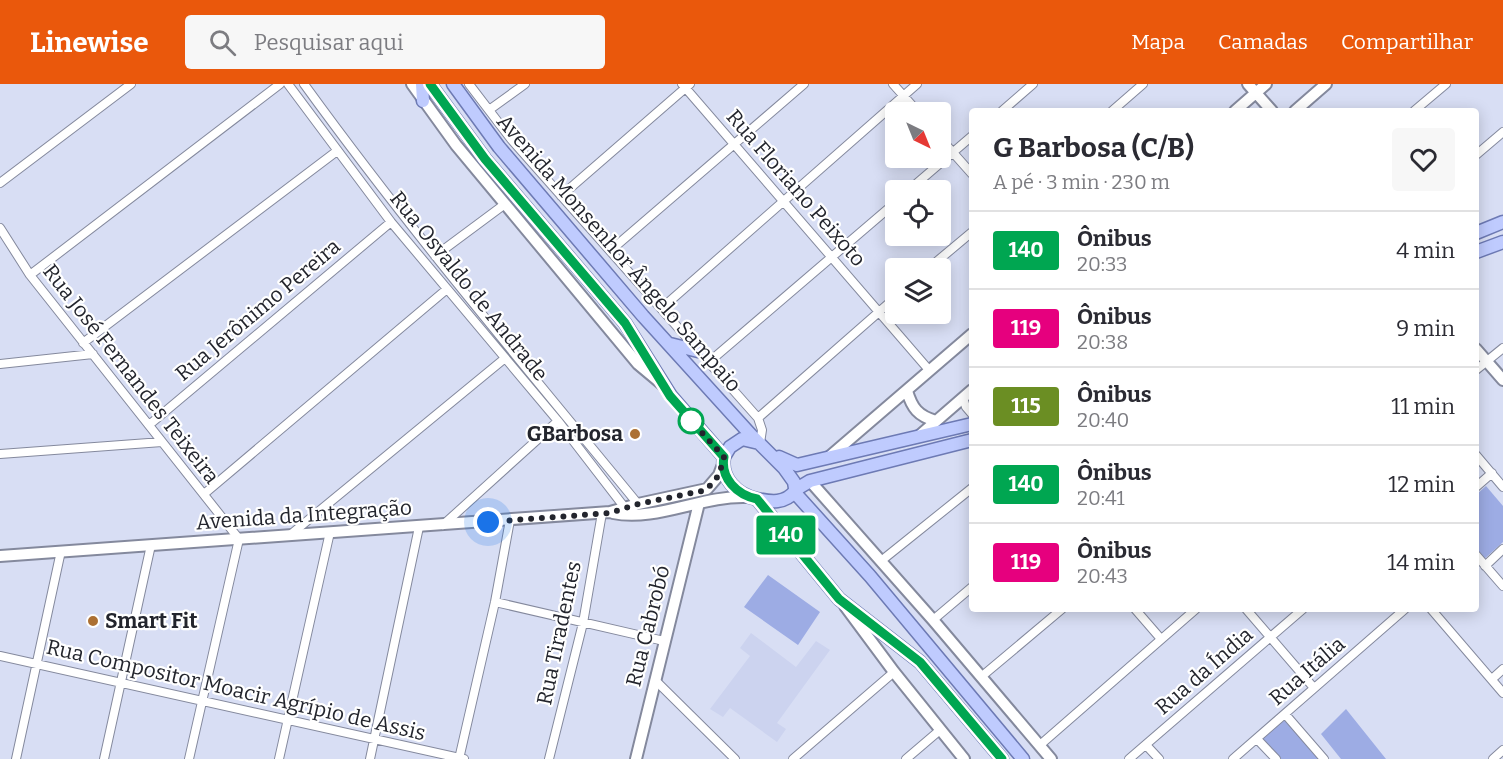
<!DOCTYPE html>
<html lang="pt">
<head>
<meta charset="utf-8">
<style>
  :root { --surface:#fff; --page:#f7f7f7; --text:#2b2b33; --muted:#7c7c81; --line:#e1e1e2; --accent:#ea580c }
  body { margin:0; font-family:Bitter,serif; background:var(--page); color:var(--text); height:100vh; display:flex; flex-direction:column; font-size:22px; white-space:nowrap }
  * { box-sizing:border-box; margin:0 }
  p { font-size:20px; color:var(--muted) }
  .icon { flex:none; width:33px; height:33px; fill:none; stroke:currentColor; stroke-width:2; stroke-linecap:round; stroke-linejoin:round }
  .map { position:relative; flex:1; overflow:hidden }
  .details { position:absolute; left:969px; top:24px; width:510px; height:504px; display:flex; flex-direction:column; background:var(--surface); border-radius:6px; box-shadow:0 3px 15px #0003 }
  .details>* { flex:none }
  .badge { padding:0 12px; border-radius:4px; font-size:21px; line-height:39px }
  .needle { width:39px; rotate:137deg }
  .controls { position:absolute; left:885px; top:18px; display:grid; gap:12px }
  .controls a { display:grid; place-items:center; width:66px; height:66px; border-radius:6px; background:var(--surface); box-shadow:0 3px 15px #0003; font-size:30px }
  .you { position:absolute; width:30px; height:30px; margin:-15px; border:4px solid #fff; border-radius:50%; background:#1a73e8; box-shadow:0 0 0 9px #1a73e833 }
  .map>.badge { position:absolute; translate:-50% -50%; box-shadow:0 0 0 3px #fff }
  .round { display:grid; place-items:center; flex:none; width:63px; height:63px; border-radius:6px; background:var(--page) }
  .headline { display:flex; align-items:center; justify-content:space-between; height:102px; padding:0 24px }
  h1 { font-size:28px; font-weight:700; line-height:45px }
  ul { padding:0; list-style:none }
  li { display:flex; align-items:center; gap:18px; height:78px; padding:0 24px; border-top:2px solid var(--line) }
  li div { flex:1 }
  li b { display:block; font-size:22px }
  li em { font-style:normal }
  li .badge { min-width:66px; font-weight:700; text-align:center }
  header { display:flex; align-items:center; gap:36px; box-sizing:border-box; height:84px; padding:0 30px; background:var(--accent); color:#fff }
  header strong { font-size:28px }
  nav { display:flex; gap:33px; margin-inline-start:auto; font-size:21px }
  .search { width:420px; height:54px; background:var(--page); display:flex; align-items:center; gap:15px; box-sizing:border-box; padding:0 21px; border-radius:6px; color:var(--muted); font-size:22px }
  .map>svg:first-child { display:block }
</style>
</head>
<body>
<header>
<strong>Linewise</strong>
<div class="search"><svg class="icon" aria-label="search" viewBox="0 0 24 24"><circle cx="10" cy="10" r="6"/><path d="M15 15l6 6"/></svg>Pesquisar aqui</div>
<nav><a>Mapa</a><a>Camadas</a><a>Compartilhar</a></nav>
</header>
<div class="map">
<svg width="1503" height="675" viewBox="0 0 1503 675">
  <rect width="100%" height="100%" fill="#d8def4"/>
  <path fill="#ccd3ef" d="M751 549 796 583 816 557 830 566 777 639 786 645 777 658 730 624 723 633 710 625 750 572 740 564Z"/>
  <path fill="#9dace4" d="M1486 402 1503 422V458L1482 477 1476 470V411Z
    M768 491 820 528 798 561 744 523Z
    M1346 625 1386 675H1341L1321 650Z
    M1285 633 1318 674V675H1271L1255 657Z"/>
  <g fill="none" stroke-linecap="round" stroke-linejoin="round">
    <g stroke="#84899d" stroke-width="10">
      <path id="street" d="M288 0 391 138 558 337 625 424
        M304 0C409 145 524 281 638 420
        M469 0 511 55 758 334 762 346 760 359
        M682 0 929 286
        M893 0 918 28
        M489 26 525 0
        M1002 27 1033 0
        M1112 27 1143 0
        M1414 27 1446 0
        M940 54 972 90
        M1476 71 1503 48
        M0 99 131 0
        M909 106 972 52
        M561 112 690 0
        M0 144 30 191 239 455 189 675
        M610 167 804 0
        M435 172 505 120
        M929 184 972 148
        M30 191 280 0
        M662 224 917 0
        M83 259 337 67
        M709 278 896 118
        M0 280 93 270
        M1476 286 1503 264
        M963 314 966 323 972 330
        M758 334 896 213
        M149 341 391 138
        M0 370 162 358
        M1476 371 1503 403
        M1476 403 1492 389
        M204 410 447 205
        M443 441 558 337
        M290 451 504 275
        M1476 471 1503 502
        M881 477 972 404
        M1485 482 1503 465
        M495 518 664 557
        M1135 525 1161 555
        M1246 525 1314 604
        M1431 525 1503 609
        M933 536 972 503
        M0 572 464 675
        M981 593 1062 525
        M1492 595 1503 585
        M655 596 735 675
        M1285 630 1324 675
        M1257 655 1276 675
        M1040 661 1196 525
        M1146 661 1159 675
        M16 675 61 467
        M104 675 151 461
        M279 675 330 448
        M370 675 419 443
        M459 675 495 518 510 436
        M549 675 583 539 602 429
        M793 675 894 588
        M906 675 940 646
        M1129 675 1303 525
        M1233 675 1405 525
        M1493 675 1503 666"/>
    </g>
    <g stroke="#84899d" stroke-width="14">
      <path id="secondary" d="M412 0 456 61 638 280 662 300
        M1248 0 1272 27
        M1235 27 1266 0
        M1295 27 1326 0
        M1476 265 1503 296
        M907 307C912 324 918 332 936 337
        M919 352 972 306
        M829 373 972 250
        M810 397 933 536 1051 675
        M613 429C656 438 703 411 747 413
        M0 472 610 428 638 420 707 405 719 391 722 383
        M845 522 894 588 964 675
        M636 675 699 419"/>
    </g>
    <g stroke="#6d7ab4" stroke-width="15">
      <path id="primary" d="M422 0 423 17
        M430 0 485 75 625 239 671 312 724 373C720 394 737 411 757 415L839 515 920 578 1002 675
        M453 0 499 63 643 232 751 351 784 384 794 398 796 410 870 492 1023 675
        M1476 149 1503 138
        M1476 168 1503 158
        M670 260 698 267
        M724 373 730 363 742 355 759 359
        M779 373 797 381 972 340
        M795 406 810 397 972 356
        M757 415C771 418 785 420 795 407"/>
    </g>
    <use href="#street" stroke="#fff" stroke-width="8"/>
    <use href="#secondary" stroke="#fff" stroke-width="10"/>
    <use href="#primary" stroke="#bfcbfe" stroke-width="12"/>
  </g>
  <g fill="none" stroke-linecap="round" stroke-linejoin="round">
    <g stroke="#fff" stroke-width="14">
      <path id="line" d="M430 0 485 75 625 239 670 312 724 373C720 394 737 411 757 415L839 515 920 578 1002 675"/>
    </g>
    <use href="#line" stroke="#00a651" stroke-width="9"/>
    <path stroke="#23252d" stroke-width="6" stroke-dasharray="0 10.8" d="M488 438 610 429 638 420 702 407 707 405 719 391 724 373 685 330 691 337"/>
  </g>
  <circle fill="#fff" stroke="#00a651" stroke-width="3" cx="691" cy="337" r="12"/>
  <g fill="#ac7033" stroke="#fff" stroke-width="2">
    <circle cx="635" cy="350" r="6"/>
    <circle cx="93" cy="537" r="6"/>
  </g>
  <g text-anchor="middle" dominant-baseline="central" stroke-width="4.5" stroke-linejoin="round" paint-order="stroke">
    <g font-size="21" fill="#23252d" stroke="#fff">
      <text transform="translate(796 104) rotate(49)">Rua Floriano Peixoto</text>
      <text transform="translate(619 169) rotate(49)">Avenida Monsenhor Ângelo Sampaio</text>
      <text transform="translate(469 202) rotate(51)">Rua Osvaldo de Andrade</text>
      <text transform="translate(258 226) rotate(-40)">Rua Jerônimo Pereira</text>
      <text transform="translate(131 290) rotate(52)">Rua José Fernandes Teixeira</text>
      <text transform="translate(304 431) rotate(-4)">Avenida da Integração</text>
      <text transform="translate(648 542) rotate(-76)">Rua Cabrobó</text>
      <text transform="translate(559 549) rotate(-78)">Rua Tiradentes</text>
      <text transform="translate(1204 587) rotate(-41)">Rua da Índia</text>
      <text transform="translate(1307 587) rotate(-41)">Rua Itália</text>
      <text transform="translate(236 606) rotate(13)">Rua Compositor Moacir Agrípio de Assis</text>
    </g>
    <g font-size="21" font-weight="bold" fill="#23252d" stroke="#fff" text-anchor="end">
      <text x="623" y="350">GBarbosa</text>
      <text x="105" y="537" text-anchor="start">Smart Fit</text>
    </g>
  </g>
</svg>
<div class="controls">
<a><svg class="needle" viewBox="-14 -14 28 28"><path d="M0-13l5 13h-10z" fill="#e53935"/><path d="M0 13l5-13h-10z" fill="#7c7c81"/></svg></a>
<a><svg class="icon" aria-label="locate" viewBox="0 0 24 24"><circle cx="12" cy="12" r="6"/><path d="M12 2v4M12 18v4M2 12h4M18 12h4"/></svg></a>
<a><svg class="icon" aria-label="layers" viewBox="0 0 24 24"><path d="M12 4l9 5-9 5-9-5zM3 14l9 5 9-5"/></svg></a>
</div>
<div class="you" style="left:488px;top:438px"></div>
<b class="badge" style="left:786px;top:451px;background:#00a651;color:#fff">140</b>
<section class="details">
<div class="headline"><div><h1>G Barbosa (C/B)</h1><p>A pé · 3 min · 230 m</p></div><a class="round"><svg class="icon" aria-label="heart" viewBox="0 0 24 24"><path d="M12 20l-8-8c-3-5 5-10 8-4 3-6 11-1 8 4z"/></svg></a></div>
<ul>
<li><span class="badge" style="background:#00a651;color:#fff">140</span><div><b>Ônibus</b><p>20:33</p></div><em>4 min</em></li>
<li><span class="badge" style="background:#e6007e;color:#fff">119</span><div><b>Ônibus</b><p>20:38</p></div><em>9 min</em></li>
<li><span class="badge" style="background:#6b8e23;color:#fff">115</span><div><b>Ônibus</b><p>20:40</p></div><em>11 min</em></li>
<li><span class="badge" style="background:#00a651;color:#fff">140</span><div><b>Ônibus</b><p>20:41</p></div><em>12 min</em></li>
<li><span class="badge" style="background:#e6007e;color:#fff">119</span><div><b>Ônibus</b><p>20:43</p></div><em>14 min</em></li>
</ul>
</section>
</div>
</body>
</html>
